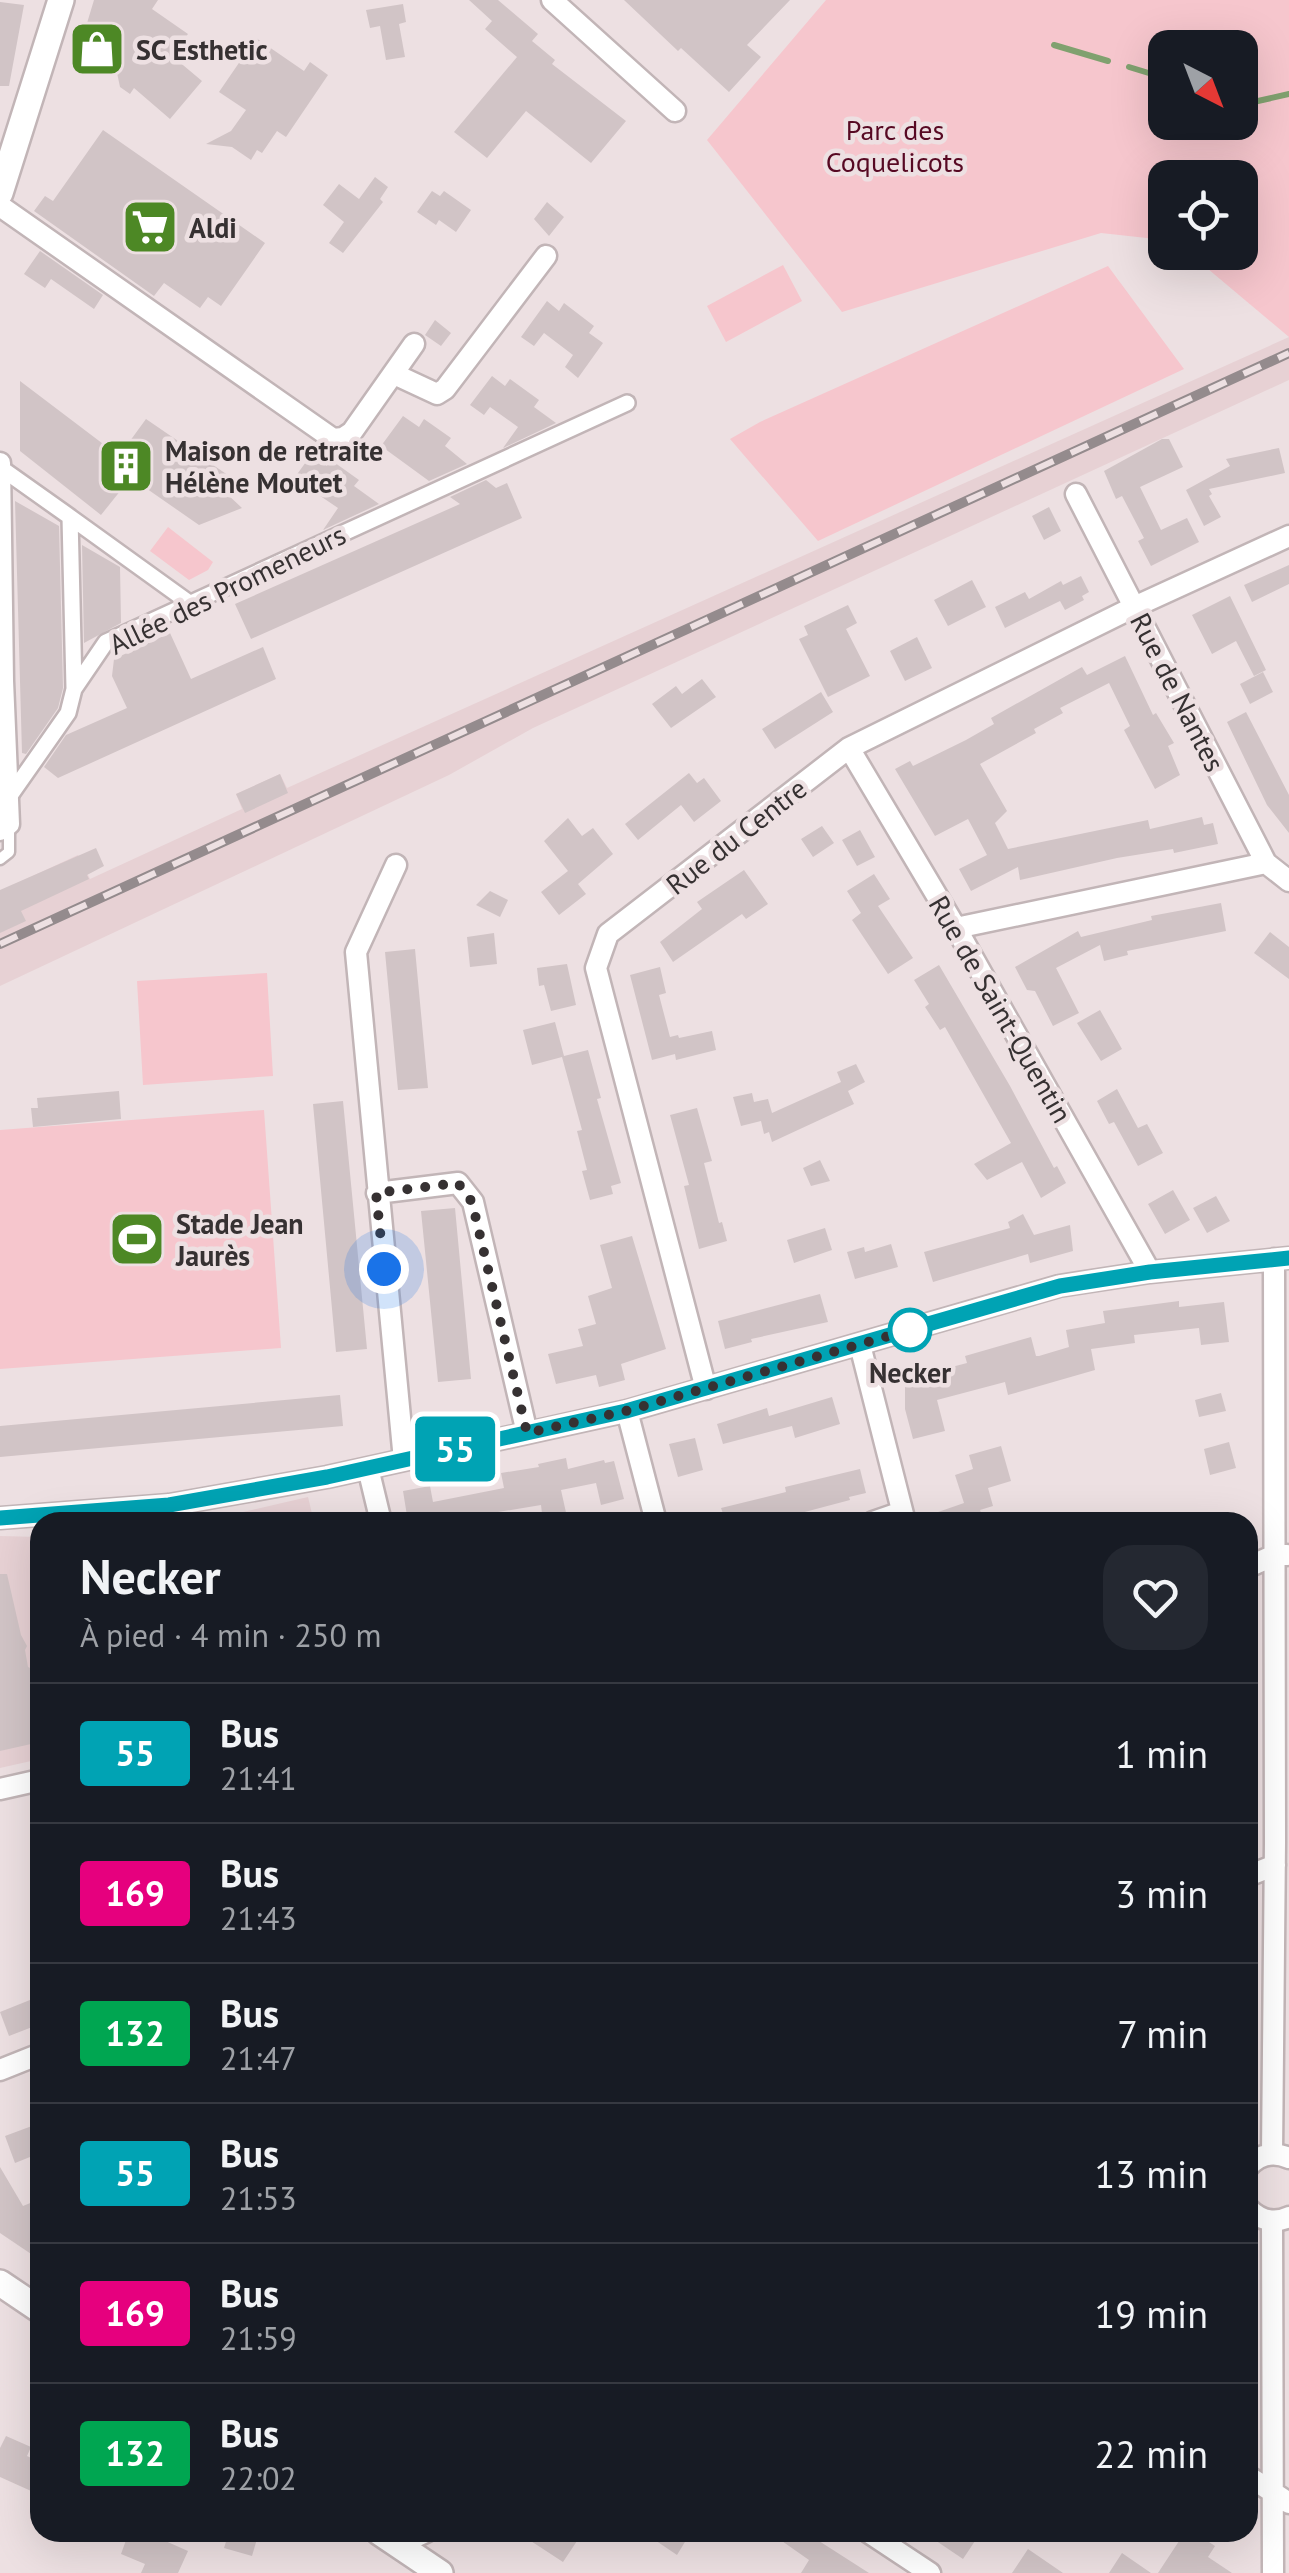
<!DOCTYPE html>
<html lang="fr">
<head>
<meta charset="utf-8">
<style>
  :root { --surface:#171b24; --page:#242831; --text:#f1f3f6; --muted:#9ea1a6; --line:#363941 }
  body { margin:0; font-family:"PT Sans",sans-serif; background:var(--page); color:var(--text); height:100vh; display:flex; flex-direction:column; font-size:38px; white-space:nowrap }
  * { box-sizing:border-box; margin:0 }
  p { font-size:32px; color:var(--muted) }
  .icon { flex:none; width:55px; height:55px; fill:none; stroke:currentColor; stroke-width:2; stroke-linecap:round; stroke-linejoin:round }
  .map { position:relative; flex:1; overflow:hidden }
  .side { position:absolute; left:30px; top:1512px; width:1228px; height:1030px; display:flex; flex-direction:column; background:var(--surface); border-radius:30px; box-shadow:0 10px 40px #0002 }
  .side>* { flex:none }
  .badge { padding:0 20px; border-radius:8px; font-size:35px; line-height:65px }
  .needle { width:65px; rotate:138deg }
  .fabs { position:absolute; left:1148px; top:30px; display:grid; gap:20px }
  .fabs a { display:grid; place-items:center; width:110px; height:110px; border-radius:20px; background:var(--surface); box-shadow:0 10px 40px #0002; font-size:50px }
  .you { position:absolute; width:50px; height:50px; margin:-25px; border:8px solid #fff; border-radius:50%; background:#1a73e8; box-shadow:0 0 0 15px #1a73e833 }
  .map>.badge { position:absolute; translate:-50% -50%; box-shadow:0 0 0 5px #fff }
  .round { display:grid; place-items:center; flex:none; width:105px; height:105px; border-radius:30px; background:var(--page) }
  .head { display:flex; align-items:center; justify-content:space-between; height:170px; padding:0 50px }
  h1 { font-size:48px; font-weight:600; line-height:75px }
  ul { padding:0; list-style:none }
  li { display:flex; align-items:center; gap:30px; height:140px; padding:0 50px; border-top:2px solid var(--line) }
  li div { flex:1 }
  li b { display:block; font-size:38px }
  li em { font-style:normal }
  li .badge { min-width:110px; font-weight:700; text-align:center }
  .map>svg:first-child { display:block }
</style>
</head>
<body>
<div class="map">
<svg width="1289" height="2573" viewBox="0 0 1289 2573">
  <rect width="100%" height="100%" fill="#ede0e2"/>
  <path fill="#e7d1d4" d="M1289 337V380L533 728 449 775 0 986V891L78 855 90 879 242 809 236 794 280 774 287 788Z
    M308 1497 314 1522H200Z
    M0 1536 40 1537V1759L0 1768Z"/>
  <path fill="#f6c6cd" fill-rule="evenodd" d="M826 0H1289V337L1189 253 1240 252V178H1165V240L1101 233 842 312 707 140ZM1165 48H1240V122H1165Z
    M783 265 802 301 726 342 707 306Z
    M1108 266 1184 369 818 541 730 439 760 422Z
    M168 527 213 562 208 570 189 580 150 551Z
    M267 973 273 1076 143 1085 137 981Z
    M264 1110 281 1348 0 1369V1130Z"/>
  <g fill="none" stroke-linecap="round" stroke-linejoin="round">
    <path stroke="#80a16f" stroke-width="6" d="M1054 45 1108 61
      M1129 67 1165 78
      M1240 100 1249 103 1289 94"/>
  </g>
  <path fill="#d1c4c6" d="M94 0H158L152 9 188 34 177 48 182 52 177 60 202 81 170 119 134 88 130 94 120 87 116 68 81 43Z
    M469 0H498L538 34 532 41 555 60 552 64 626 121 591 163 526 111 487 158 454 132 517 57 485 29 492 21Z
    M624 0H790L747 45 761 57 729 92 681 48 678 51Z
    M0 2 24 5 9 86H0Z
    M403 4 406 22 399 24 405 57 386 60 380 26 370 28 366 10Z
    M256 38 304 71 310 62 328 75 286 137 277 131 262 153 257 150 251 160 232 147 206 144 231 131 246 110 219 92Z
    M103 130 265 243 221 306 208 297 200 308 164 283 154 296 34 211 45 196 53 201Z
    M375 177 388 187 380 199 383 202 343 253 329 243 344 222 323 205 339 184 359 199Z
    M432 191 440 196 444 191 471 210 456 232 439 220 436 225 417 212Z
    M547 202 564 217 549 236 534 219Z
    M40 251 103 295 94 309 51 279 45 288 24 274Z
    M547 301 559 311 564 303 594 326 589 333 603 343 578 378 565 367 573 355 544 333 534 346 521 337Z
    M435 320 451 333 441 346 425 335Z
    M492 376 505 386 510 379 539 400 534 407 556 423 503 448 518 427 490 407 484 415 470 405Z
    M20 381 119 456 146 419 235 480 226 493 242 508 199 525 140 484 121 490 101 515 20 451Z
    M403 416 419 427 424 419 451 438 445 446 467 464 429 481 381 446Z
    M1162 439H1169L1183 467 1140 487 1161 530 1187 518 1199 542 1151 566 1138 541 1144 538 1122 496 1116 499 1104 471Z
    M1279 448 1285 473 1209 489 1212 494 1209 496 1221 517 1204 526 1186 490 1230 466 1226 459Z
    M311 455 327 466 331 460 359 480 354 486 379 504 323 530 338 508 310 489 306 495 290 484Z
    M486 480 496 488 507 483 522 518 251 639 235 604 460 504 450 497Z
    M15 501 59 526 63 688 58 708 26 754 22 753Z
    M1049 507 1061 531 1044 540 1032 516Z
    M82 545 120 567 121 623 84 643Z
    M1289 565V584L1252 602 1244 585Z
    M1081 576 1089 592 1082 596 1084 600 1065 610 1060 601 1005 628 995 607 1025 592 1029 599 1061 581 1063 585Z
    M972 580 986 607 948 626 934 600Z
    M1230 596 1266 670 1254 676 1236 641 1212 654 1192 615Z
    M848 605 857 623 846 629 870 676 828 697 799 639 808 635 804 626Z
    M170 633 191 679 263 647 276 679 58 778 44 767 66 735 127 708 112 676 114 659Z
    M917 637 932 668 905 681 890 651Z
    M1125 656 1153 715 1156 713 1174 743 1168 746 1180 775 1155 789 1124 730 1130 726 1109 683 1060 708 1063 713 1034 729 1036 733 980 764 1007 811 995 823 1008 849 1148 820 1150 829 1202 817 1204 825 1213 823 1218 844 1174 853 1173 849 1117 858 1020 880 1018 867 971 891 959 869 987 855 968 819 935 836 895 769 910 761 913 766 966 740 994 724 991 718 1082 667 1087 675Z
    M1263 672 1273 692 1250 704 1240 684Z
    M702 679 716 697 671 728 652 704 676 686 682 694Z
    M821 692 833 712 775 749 762 729Z
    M1246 712 1289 795V833L1267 805 1227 722Z
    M689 773 697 783 704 778 721 801 694 822 681 805 638 840 625 824Z
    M280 774 288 793 245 813 236 794Z
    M568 818 582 836 593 828 613 854 578 884 586 894 559 915 541 892 568 871 544 841Z
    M822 826 834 843 813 857 801 839Z
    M860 830 875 857 857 866 842 840Z
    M96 848 104 866 87 875 89 879 21 911 26 921 0 933V890Z
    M744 870 768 904 746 919 742 914 673 962 660 942 702 909 697 902Z
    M874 874 890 899 878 906 913 958 888 974 852 920 861 913 847 891Z
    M490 891 508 900 500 917 476 905Z
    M1221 903 1226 931 1127 951 1128 955 1104 961 1100 945 1056 968 1079 1013 1053 1026 1035 991 1027 990 1015 967 1078 931 1081 937 1152 920 1151 916Z
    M1270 932 1289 947V979L1254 953Z
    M494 933 497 964 470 967 467 937Z
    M415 949 428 1088 398 1090 385 952Z
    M567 964 576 1005 551 1011 544 985 539 986 537 968Z
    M939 965 1010 1086 1054 1168 1057 1166 1066 1183 1041 1198 1022 1162 987 1180 974 1164 1011 1143 945 1027 940 1030 925 1007 929 1004 914 980Z
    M660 967 666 993 659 995 670 1037 678 1035 679 1038 712 1031 716 1050 676 1060 675 1054 652 1060 630 975Z
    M1100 1010 1122 1049 1101 1061 1077 1023Z
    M555 1022 564 1056 588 1050 601 1098 597 1099 621 1183 611 1186 613 1194 590 1200 582 1171 587 1170 577 1131 582 1130 562 1057 532 1065 523 1030Z
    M856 1064 865 1082 848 1091 854 1104 772 1142 769 1132 764 1134 761 1121 741 1126 733 1097 752 1093 754 1102 768 1099 772 1113 841 1082 837 1072Z
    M1117 1089 1138 1128 1147 1124 1163 1153 1138 1166 1114 1122 1109 1124 1097 1101Z
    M119 1091 121 1119 33 1127 31 1108H38L37 1098Z
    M343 1101 367 1349 336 1352 313 1104Z
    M697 1108 712 1161 704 1163 719 1223 722 1222 727 1241 699 1249 684 1186 689 1185 670 1115Z
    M820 1160 830 1181 811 1186 803 1168Z
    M1173 1190 1190 1220 1165 1234 1148 1204Z
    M1216 1196 1230 1221 1207 1233 1193 1208Z
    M455 1208 471 1379 438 1382 421 1211Z
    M1023 1214 1034 1235 1070 1225 1073 1251 1030 1263 1028 1254 933 1282 924 1252 1010 1228 1008 1222Z
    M825 1228 832 1250 794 1263 787 1240Z
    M632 1236 666 1349 621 1364 625 1380 599 1387 596 1375 556 1384 548 1354 583 1346 578 1329 596 1324 588 1296 612 1288 600 1245Z
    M891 1244 898 1267 855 1279 847 1252 864 1247 865 1252Z
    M820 1294 828 1322 751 1339 752 1342 725 1349 718 1321Z
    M1179 1301V1307L1224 1302 1229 1342 1201 1345 1199 1328 1134 1335 1135 1343 1091 1349 1095 1370 1008 1395 1005 1382 937 1400 945 1431 913 1439 905 1409V1376L946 1377 944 1369 967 1363 965 1356 1031 1337 1036 1356H1039L1069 1347 1066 1330 1105 1323 1103 1311Z
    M1221 1393 1226 1411 1199 1417 1195 1400Z
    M340 1395 343 1426 0 1457V1426Z
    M832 1397 840 1424 795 1438 792 1426 723 1444 717 1424 767 1408 769 1416Z
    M695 1438 703 1470 678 1477 669 1444Z
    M1229 1442 1236 1468 1210 1475 1204 1449Z
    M1001 1446 1011 1481 988 1488 993 1506 980 1510 984 1522H918V1519L964 1503 955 1475 973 1469 969 1455Z
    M566 1458 568 1469 604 1460 605 1463 614 1461 624 1499 601 1505 596 1483 561 1490 567 1517 543 1522 541 1505 492 1513 493 1522H408L403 1491 430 1486 433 1502 504 1488 501 1473 539 1467 538 1464Z
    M860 1469 866 1493 849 1497 850 1500 767 1522H726L721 1508 786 1492 785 1487Z
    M0 1574H7L21 1635 27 1646 25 1650 28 1667 40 1672V1696L36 1699 40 1742 0 1751Z
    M40 1996V2024L9 2036 0 2012Z
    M40 2123V2153L15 2163 5 2136Z
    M0 2167 23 2206 40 2199V2260L0 2233Z
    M6 2436 31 2447 27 2456 40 2462V2495L0 2477V2448Z
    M129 2532H145L188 2551 178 2573H141L145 2564 121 2554Z
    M229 2532H259L252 2556 224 2548Z
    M517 2532H563L577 2541 563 2562Z
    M643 2532H691L677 2555Z
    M769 2532H825L819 2541 869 2573H801L809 2560Z
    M923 2532H968L977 2538 963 2559Z
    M1185 2532H1194L1215 2546 1208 2557 1232 2573H1158Z
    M1028 2549 1063 2573H1012Z
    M1122 2553 1151 2573H1109Z"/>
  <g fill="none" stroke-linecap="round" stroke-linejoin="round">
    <g stroke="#c2b5b7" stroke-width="15">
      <path id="service" d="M0 859 9 852V825"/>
    </g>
    <g stroke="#c2b5b7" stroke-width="20">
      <path id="pedestrian" d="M1 468 70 517 74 688
        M70 517 188 602
        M7 800 68 713 74 689 106 642 627 403"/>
    </g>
    <g stroke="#c2b5b7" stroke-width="25">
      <path id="minor" d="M552 0 675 111
        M0 206 333 439 343 438 352 432 414 344
        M394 374 437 394 445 389 546 256
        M0 463 3 681 9 824 0 830
        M1076 494 1266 863 1289 881
        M849 748 956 928 1150 1272
        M396 865 356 952 404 1460
        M956 928 1266 863
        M377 1193 458 1183 473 1202 527 1433
        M860 1345 905 1522
        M706 1389 596 968 608 934 849 748 1134 607 1289 536
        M627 1411 656 1522
        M368 1468 381 1522
        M0 1518 169 1505 327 1477 627 1411 1059 1286 1150 1272 1289 1258
        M873 1522 902 1512
        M1248 1567 1275 1555H1287
        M0 1789 40 1780
        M1248 1876 1275 1865
        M0 2070 40 2054
        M1272 2154 1275 1843 1274 1259
        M1248 2167C1259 2154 1273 2151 1289 2158
        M1248 2208C1259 2220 1274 2224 1289 2217
        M1272 2221 1273 2573
        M1248 2476 1289 2503
        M868 2532 930 2573
        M398 2545 426 2532"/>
    </g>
    <g stroke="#c2b5b7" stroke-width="30">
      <path id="tertiary" d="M0 193 61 0
        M0 2283 40 2310
        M379 2532 440 2573"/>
    </g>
    <use href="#service" stroke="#fff" stroke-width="10"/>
    <use href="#pedestrian" stroke="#fff" stroke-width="15"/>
    <use href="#minor" stroke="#fff" stroke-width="20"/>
    <use href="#tertiary" stroke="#fff" stroke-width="25"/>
    <g stroke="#948b8d" stroke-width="10">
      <path id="rail" d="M0 944 1289 353"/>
    </g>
    <use href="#rail" stroke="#ede0e2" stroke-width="6" stroke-dasharray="19" stroke-linecap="butt"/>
  </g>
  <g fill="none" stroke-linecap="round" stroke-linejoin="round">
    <g stroke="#fff" stroke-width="22">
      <path id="line" d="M0 1518 169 1505 327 1477 626 1411 1060 1286 1150 1272 1289 1258"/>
    </g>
    <use href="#line" stroke="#00a3b4" stroke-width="15"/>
    <path stroke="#363132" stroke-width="10" stroke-dasharray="0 18" d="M384 1269 376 1193 458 1183 472 1202 527 1433 626 1411 910 1330"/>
  </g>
  <defs>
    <g id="shop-square" transform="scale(2.875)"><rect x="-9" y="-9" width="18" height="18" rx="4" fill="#4d8825" stroke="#ede0e2"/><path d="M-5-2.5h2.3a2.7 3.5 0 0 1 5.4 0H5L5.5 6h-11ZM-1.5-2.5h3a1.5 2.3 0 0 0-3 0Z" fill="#fff"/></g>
    <g id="supermarket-square" transform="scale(2.875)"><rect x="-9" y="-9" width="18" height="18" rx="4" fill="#4d8825" stroke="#ede0e2"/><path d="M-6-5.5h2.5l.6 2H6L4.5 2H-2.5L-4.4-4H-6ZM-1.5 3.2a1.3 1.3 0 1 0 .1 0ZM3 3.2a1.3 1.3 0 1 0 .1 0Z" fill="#fff"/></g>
    <g id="building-square" transform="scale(2.875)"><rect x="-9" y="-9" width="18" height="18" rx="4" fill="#4d8825" stroke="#ede0e2"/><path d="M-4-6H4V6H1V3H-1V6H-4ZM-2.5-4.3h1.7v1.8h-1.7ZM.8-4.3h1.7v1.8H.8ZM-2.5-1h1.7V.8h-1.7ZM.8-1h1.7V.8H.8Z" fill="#fff"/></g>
    <g id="stadium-square" transform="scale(2.875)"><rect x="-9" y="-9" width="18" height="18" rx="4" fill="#4d8825" stroke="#ede0e2"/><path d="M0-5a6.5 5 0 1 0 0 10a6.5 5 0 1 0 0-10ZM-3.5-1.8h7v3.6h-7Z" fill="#fff"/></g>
  </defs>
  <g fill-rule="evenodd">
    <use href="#shop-square" x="97" y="49"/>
    <use href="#supermarket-square" x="150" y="227"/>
    <use href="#building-square" x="126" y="466"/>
    <use href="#stadium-square" x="137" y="1239"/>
  </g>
  <circle fill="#fff" stroke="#00a3b4" stroke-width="5" cx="910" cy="1330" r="20"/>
  <g text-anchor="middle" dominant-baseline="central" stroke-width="9" stroke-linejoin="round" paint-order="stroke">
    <g font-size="28" font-weight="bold" fill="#363132" stroke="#ede0e2" text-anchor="start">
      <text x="136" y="49">SC Esthetic</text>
      <text x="189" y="227">Aldi</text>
      <text x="165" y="450">Maison de retraite<tspan x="165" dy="32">Hélène Moutet</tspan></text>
      <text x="176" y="1223">Stade Jean<tspan x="176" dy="32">Jaurès</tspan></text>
    </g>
    <g font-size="28" fill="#570923" stroke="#ede0e2">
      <text x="895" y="129">Parc des<tspan x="895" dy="32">Coquelicots</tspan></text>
    </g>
    <g font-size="28" fill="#363132" stroke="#ede0e2">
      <text transform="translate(227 589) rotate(-26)">Allée des Promeneurs</text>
      <text transform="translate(1178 692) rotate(63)">Rue de Nantes</text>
      <text transform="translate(736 836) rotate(-38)">Rue du Centre</text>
      <text transform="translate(1001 1009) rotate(60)">Rue de Saint-Quentin</text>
    </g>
    <g font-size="28" font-weight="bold" fill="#363132" stroke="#ede0e2">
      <text x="910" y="1372">Necker</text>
    </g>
  </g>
</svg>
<div class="fabs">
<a><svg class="needle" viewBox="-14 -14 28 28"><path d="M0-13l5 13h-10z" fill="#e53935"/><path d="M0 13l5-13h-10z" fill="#9ea1a6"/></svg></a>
<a><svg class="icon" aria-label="locate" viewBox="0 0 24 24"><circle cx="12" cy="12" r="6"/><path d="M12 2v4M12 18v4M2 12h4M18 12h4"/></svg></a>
</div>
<div class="you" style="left:384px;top:1269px"></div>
<b class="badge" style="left:455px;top:1449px;background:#00a3b4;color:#fff">55</b>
<section class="side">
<div class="head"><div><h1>Necker</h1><p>À pied · 4 min · 250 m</p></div><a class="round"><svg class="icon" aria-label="heart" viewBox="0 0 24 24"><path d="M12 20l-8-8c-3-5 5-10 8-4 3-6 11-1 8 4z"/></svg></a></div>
<ul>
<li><span class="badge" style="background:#00a3b4;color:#fff">55</span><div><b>Bus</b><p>21:41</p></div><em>1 min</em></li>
<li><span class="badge" style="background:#e6007e;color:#fff">169</span><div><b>Bus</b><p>21:43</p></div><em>3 min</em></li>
<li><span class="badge" style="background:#00a651;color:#fff">132</span><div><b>Bus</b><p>21:47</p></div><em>7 min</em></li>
<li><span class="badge" style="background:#00a3b4;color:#fff">55</span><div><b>Bus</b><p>21:53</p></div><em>13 min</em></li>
<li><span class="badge" style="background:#e6007e;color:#fff">169</span><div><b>Bus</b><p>21:59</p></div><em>19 min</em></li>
<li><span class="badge" style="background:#00a651;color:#fff">132</span><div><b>Bus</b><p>22:02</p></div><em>22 min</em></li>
</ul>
</section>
</div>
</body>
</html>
